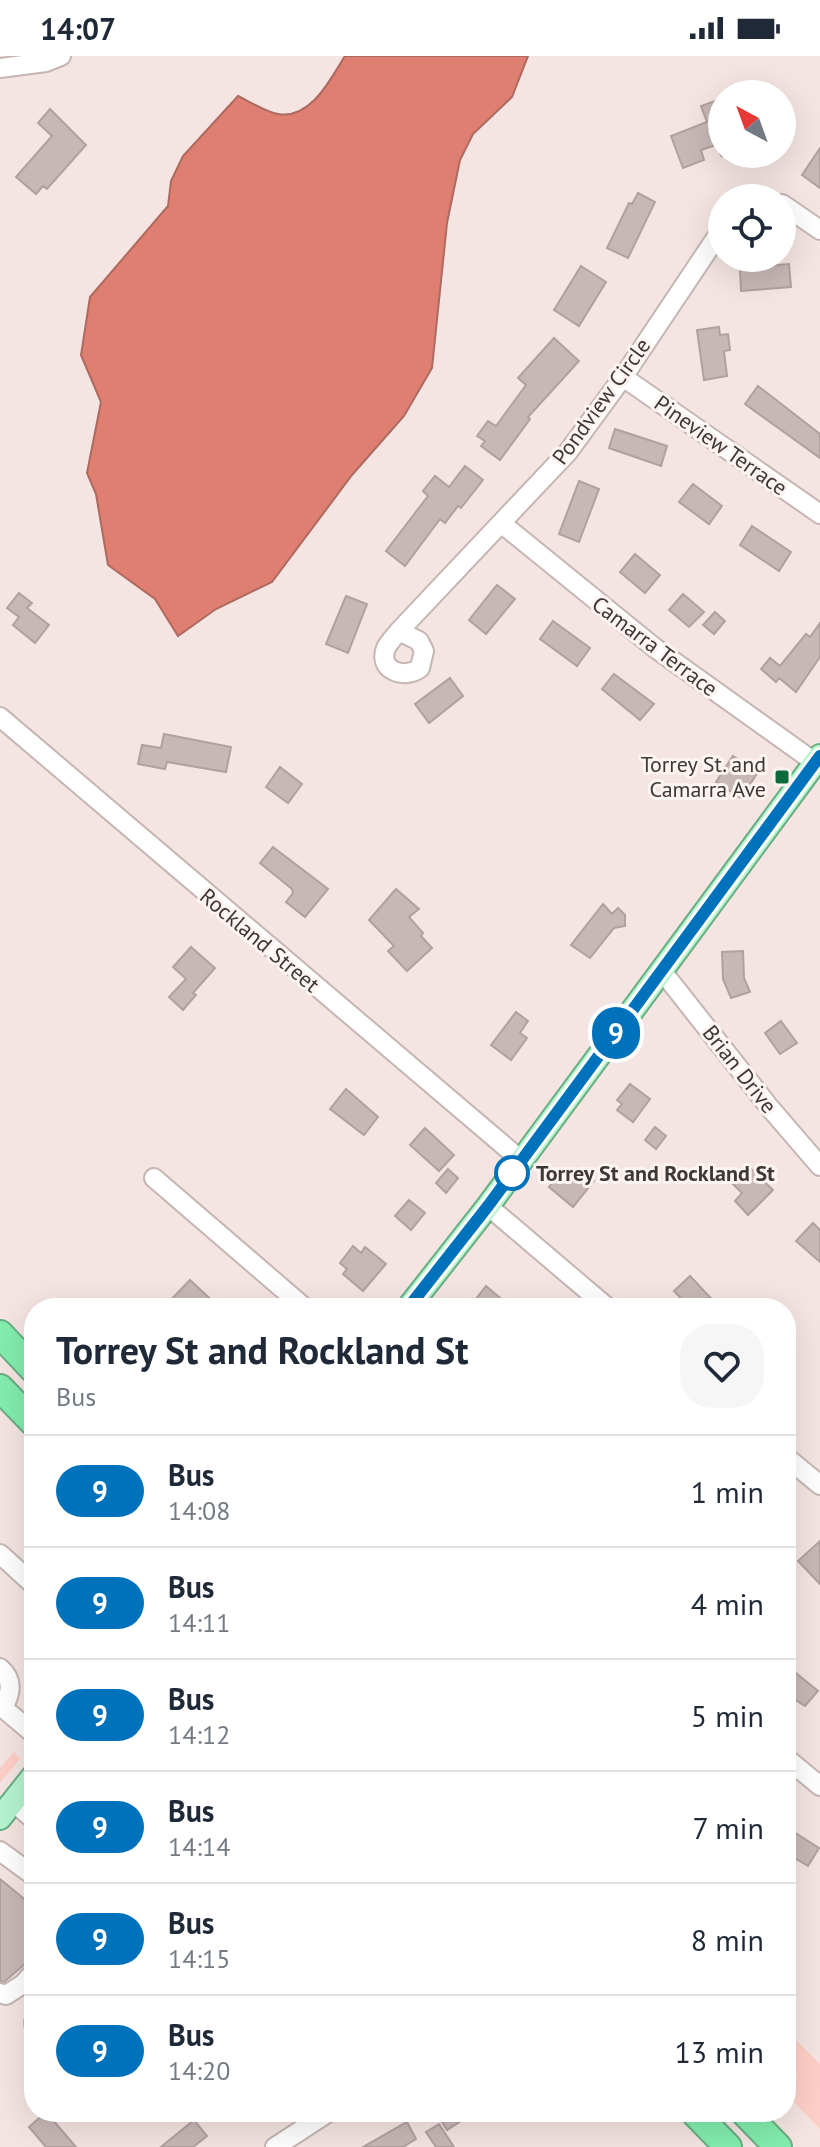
<!DOCTYPE html>
<html lang="en">
<head>
<meta charset="utf-8">
<style>
  :root { --surface:#fff; --page:#f6f6f7; --text:#1f2937; --muted:#747a83; --line:#e0e1e3 }
  body { margin:0; font-family:"PT Sans",sans-serif; background:var(--page); color:var(--text); height:100vh; display:flex; flex-direction:column; font-size:30px; white-space:nowrap }
  * { box-sizing:border-box; margin:0 }
  p { font-size:26px; color:var(--muted) }
  .icon { flex:none; width:44px; height:44px; fill:none; stroke:currentColor; stroke-width:2; stroke-linecap:round; stroke-linejoin:round }
  .map { position:relative; flex:1; overflow:hidden }
  .sheet { position:absolute; left:24px; top:1242px; width:772px; height:824px; display:flex; flex-direction:column; background:var(--surface); border-radius:32px; box-shadow:0 8px 32px #0002 }
  .sheet>* { flex:none }
  .badge { padding:0 16px; border-radius:26px; font-size:28px; line-height:52px }
  .needle { width:52px; rotate:319deg }
  .fabs { position:absolute; left:708px; top:24px; display:grid; gap:16px }
  .fabs a { display:grid; place-items:center; width:88px; height:88px; border-radius:50%; background:var(--surface); box-shadow:0 8px 32px #0002; font-size:40px }
  .map>.badge { position:absolute; translate:-50% -50%; box-shadow:0 0 0 4px #fff }
  .round { display:grid; place-items:center; flex:none; width:84px; height:84px; border-radius:32px; background:var(--page) }
  .overview { display:flex; align-items:center; justify-content:space-between; height:136px; padding:0 32px }
  h1 { font-size:38px; font-weight:800; line-height:60px }
  ul { padding:0; list-style:none }
  li { display:flex; align-items:center; gap:24px; height:112px; padding:0 32px; border-top:2px solid var(--line) }
  li div { flex:1 }
  li b { display:block; font-size:30px }
  li em { font-style:normal }
  li .badge { min-width:88px; font-weight:700; text-align:center }
  .status { display:flex; justify-content:space-between; align-items:center; height:56px; padding:0 40px; background:var(--surface); direction:ltr }
  .status svg { height:22px; fill:currentColor }
  .map>svg:first-child { display:block }
</style>
</head>
<body>
<div class="status"><b>14:07</b><svg viewBox="0 0 49 12"><path d="M0 12V9h3v3zM5 12V6h3v6zM10 12V3h3v9zM15 12V0h3v12zM26 1h20v11H26zM47 4h2v5h-2z"/></svg></div>
<div class="map">
<svg width="820" height="2091" viewBox="0 0 820 2091">
  <rect width="100%" height="100%" fill="#f4e5e2"/>
  <path fill="#fecfc7" d="M14 1696 20 1703 0 1727V1712Z
    M786 1974 820 2008V2073L786 2038Z"/>
  <path fill="#df7f72" stroke="#ae6960" stroke-width="2" d="M345 0H528L512 41 473 78 460 104 447 167 432 312 404 360 352 419 272 526 216 553 178 580 155 543 108 509 96 438 87 417 101 346 81 299 90 241 168 150 171 125 183 100 238 40C250 46 266 56 278 58 311 64 331 22 345 0Z"/>
  <path fill="#c7b8b6" stroke="#b0a19f" stroke-width="2" d="M718 44 722 53V101L716 89 701 94 704 104 683 112 671 80 707 66 701 50Z
    M50 53 86 89 47 133 43 130 36 138 16 121 52 80 38 67Z
    M820 92V132L802 119Z
    M638 137 655 146 628 202 607 192 629 147 632 148Z
    M789 208 791 231 741 235 740 212Z
    M581 210 606 226 579 270 554 254Z
    M719 271 720 279 728 278 730 294 724 295 727 320 704 324 697 274Z
    M554 282 579 305 528 361 530 363 500 404 481 390 485 385 477 380 488 365 496 370 526 329 518 322Z
    M758 330 820 378V402L745 348Z
    M615 373 667 390 661 410 609 392Z
    M465 410 483 424 461 452 458 450 445 467 440 463 405 510 386 495 428 440 423 435 435 420 449 431Z
    M579 425 599 433 579 486 559 478Z
    M693 428 722 450 709 468 679 446Z
    M752 470 791 496 779 515 740 489Z
    M635 498 660 519 645 537 620 516Z
    M497 529 515 543 486 578 469 564Z
    M19 537 32 547 27 552 49 569 35 587 13 569 19 561 7 552Z
    M683 538 704 556 689 571 669 554Z
    M346 540 367 548 348 597 326 588Z
    M715 556 725 565 714 578 703 569Z
    M553 565 590 592 577 610 540 583Z
    M820 567V601L796 636 779 622 776 626 761 613 770 602 780 610 806 578 810 581Z
    M614 618 654 648 640 664 602 633Z
    M450 622 463 640 429 667 415 648Z
    M164 678 231 691 226 716 167 706 165 713 138 708 142 689 161 692Z
    M733 700 758 716 741 742 716 726Z
    M280 711 302 728 288 747 266 731Z
    M273 791 328 833 305 861 286 846 293 837 292 833 260 807Z
    M396 833 419 853 409 861 423 877 421 880 432 892 407 915 388 895 394 890 369 864Z
    M603 848 612 858 618 852 625 859V870L614 872 590 902 571 889Z
    M191 891 215 912 193 937 196 939 183 954 169 941 186 923 173 911Z
    M743 895 744 922 750 936 731 942 723 923 722 896Z
    M516 956 528 965 520 977 527 982 511 1004 491 989Z
    M781 965 797 987 780 998 765 977Z
    M630 1028 650 1043 633 1066 617 1054 622 1048 617 1044Z
    M346 1033 378 1061 364 1079 330 1053Z
    M655 1071 666 1080 656 1093 645 1084Z
    M425 1072 454 1099 439 1115 410 1089Z
    M747 1109 773 1134 748 1159 735 1145 742 1137 730 1125Z
    M578 1112 594 1125 573 1151 549 1131 559 1118 567 1125Z
    M448 1113 458 1122 446 1137 436 1127Z
    M409 1144 425 1157 411 1174 395 1160Z
    M813 1167 820 1174V1206L796 1185Z
    M353 1190 361 1197 365 1191 386 1208 363 1235 343 1218 347 1213 340 1207Z
    M690 1220 720 1252H690L674 1235Z
    M190 1224 220 1252H163Z
    M486 1230 500 1242 492 1252H469Z
    M820 1485V1528L798 1505Z
    M786 1609 818 1635 805 1650 786 1638Z
    M786 1771 819 1792 808 1810 786 1797Z
    M0 1823 34 1851V1904L26 1907 4 1926 0 1925Z
    M46 2056 76 2091H46L29 2071Z
    M436 2056H475L447 2074Z
    M194 2064 207 2080 193 2091H161Z
    M407 2066 416 2083 403 2091H363Z
    M439 2068 454 2091H436L426 2076Z"/>
  <g fill="none" stroke-linecap="round" stroke-linejoin="round">
    <g stroke="#c5b6b3" stroke-width="22">
      <path id="minor" d="M0 12 46 6 61 0
        M782 148 820 174
        M623 321 820 458
        M501 467 655 592 820 710
        M399 575 568 396 623 321 722 173
        M399 575 419 585 424 595 420 612C404 624 377 614 386 592 389 586 395 580 399 575Z
        M0 661 522 1105
        M662 915 770 1052 820 1110
        M154 1122 305 1252
        M488 1150 608 1252
        M786 1401 820 1429
        M0 1498 34 1529
        M0 1612C14 1624 11 1637 3 1652L34 1678
        M786 1702 820 1730
        M13 1746 34 1764
        M0 1795 34 1820
        M0 1937 6 1939 23 1928 34 1916
        M34 1966V1968
        M275 2091 329 2056"/>
    </g>
    <g stroke="#6aad83" stroke-width="26">
      <path id="major" d="M408 1252 488 1150 820 700
        M0 1762 34 1719"/>
    </g>
    <g stroke="#6aad83" stroke-width="30">
      <path id="highway" d="M0 1278 34 1314
        M0 1332 34 1367
        M694 2056 728 2091
        M744 2056 778 2091"/>
    </g>
    <use href="#minor" stroke="#fff" stroke-width="18"/>
    <use href="#major" stroke="#b5f4ce" stroke-width="22"/>
    <use href="#highway" stroke="#83edad" stroke-width="26"/>
  </g>
  <g fill="none" stroke-linecap="round" stroke-linejoin="round">
    <g stroke="#fff" stroke-width="18">
      <path id="line" d="M408 1252 488 1150 820 700"/>
    </g>
    <use href="#line" stroke="#0072bc" stroke-width="12"/>
  </g>
  <rect fill="#0c6a3d" stroke="#fdf4f2" stroke-width="3" x="774" y="713" width="16" height="16" rx="4"/>
  <circle fill="#fff" stroke="#0072bc" stroke-width="4" cx="512" cy="1117" r="16"/>
  <g text-anchor="middle" dominant-baseline="central" stroke-width="6" stroke-linejoin="round" paint-order="stroke">
    <g font-size="22" fill="#3d3736" stroke="#fdf4f2">
      <text transform="translate(601 345) rotate(-54)">Pondview Circle</text>
      <text transform="translate(721 389) rotate(35)">Pineview Terrace</text>
      <text transform="translate(655 590) rotate(37)">Camarra Terrace</text>
      <text transform="translate(260 884) rotate(40)">Rockland Street</text>
      <text transform="translate(740 1013) rotate(52)">Brian Drive</text>
    </g>
    <g font-size="22" fill="#3d3736" stroke="#fdf4f2" text-anchor="end">
      <text x="766" y="708">Torrey St. and<tspan x="766" dy="25">Camarra Ave</tspan></text>
    </g>
    <g font-size="22" font-weight="bold" fill="#3d3736" stroke="#fdf4f2" text-anchor="start">
      <text x="536" y="1117">Torrey St and Rockland St</text>
    </g>
  </g>
</svg>
<div class="fabs">
<a><svg class="needle" viewBox="-14 -14 28 28"><path d="M0-13l5 13h-10z" fill="#e53935"/><path d="M0 13l5-13h-10z" fill="#747a83"/></svg></a>
<a><svg class="icon" aria-label="locate" viewBox="0 0 24 24"><circle cx="12" cy="12" r="6"/><path d="M12 2v4M12 18v4M2 12h4M18 12h4"/></svg></a>
</div>
<b class="badge" style="left:616px;top:977px;background:#0072bc;color:#fff">9</b>
<section class="sheet">
<div class="overview"><div><h1>Torrey St and Rockland St</h1><p>Bus</p></div><a class="round"><svg class="icon" aria-label="heart" viewBox="0 0 24 24"><path d="M12 20l-8-8c-3-5 5-10 8-4 3-6 11-1 8 4z"/></svg></a></div>
<ul>
<li><span class="badge" style="background:#0072bc;color:#fff">9</span><div><b>Bus</b><p>14:08</p></div><em>1 min</em></li>
<li><span class="badge" style="background:#0072bc;color:#fff">9</span><div><b>Bus</b><p>14:11</p></div><em>4 min</em></li>
<li><span class="badge" style="background:#0072bc;color:#fff">9</span><div><b>Bus</b><p>14:12</p></div><em>5 min</em></li>
<li><span class="badge" style="background:#0072bc;color:#fff">9</span><div><b>Bus</b><p>14:14</p></div><em>7 min</em></li>
<li><span class="badge" style="background:#0072bc;color:#fff">9</span><div><b>Bus</b><p>14:15</p></div><em>8 min</em></li>
<li><span class="badge" style="background:#0072bc;color:#fff">9</span><div><b>Bus</b><p>14:20</p></div><em>13 min</em></li>
</ul>
</section>
</div>
</body>
</html>
